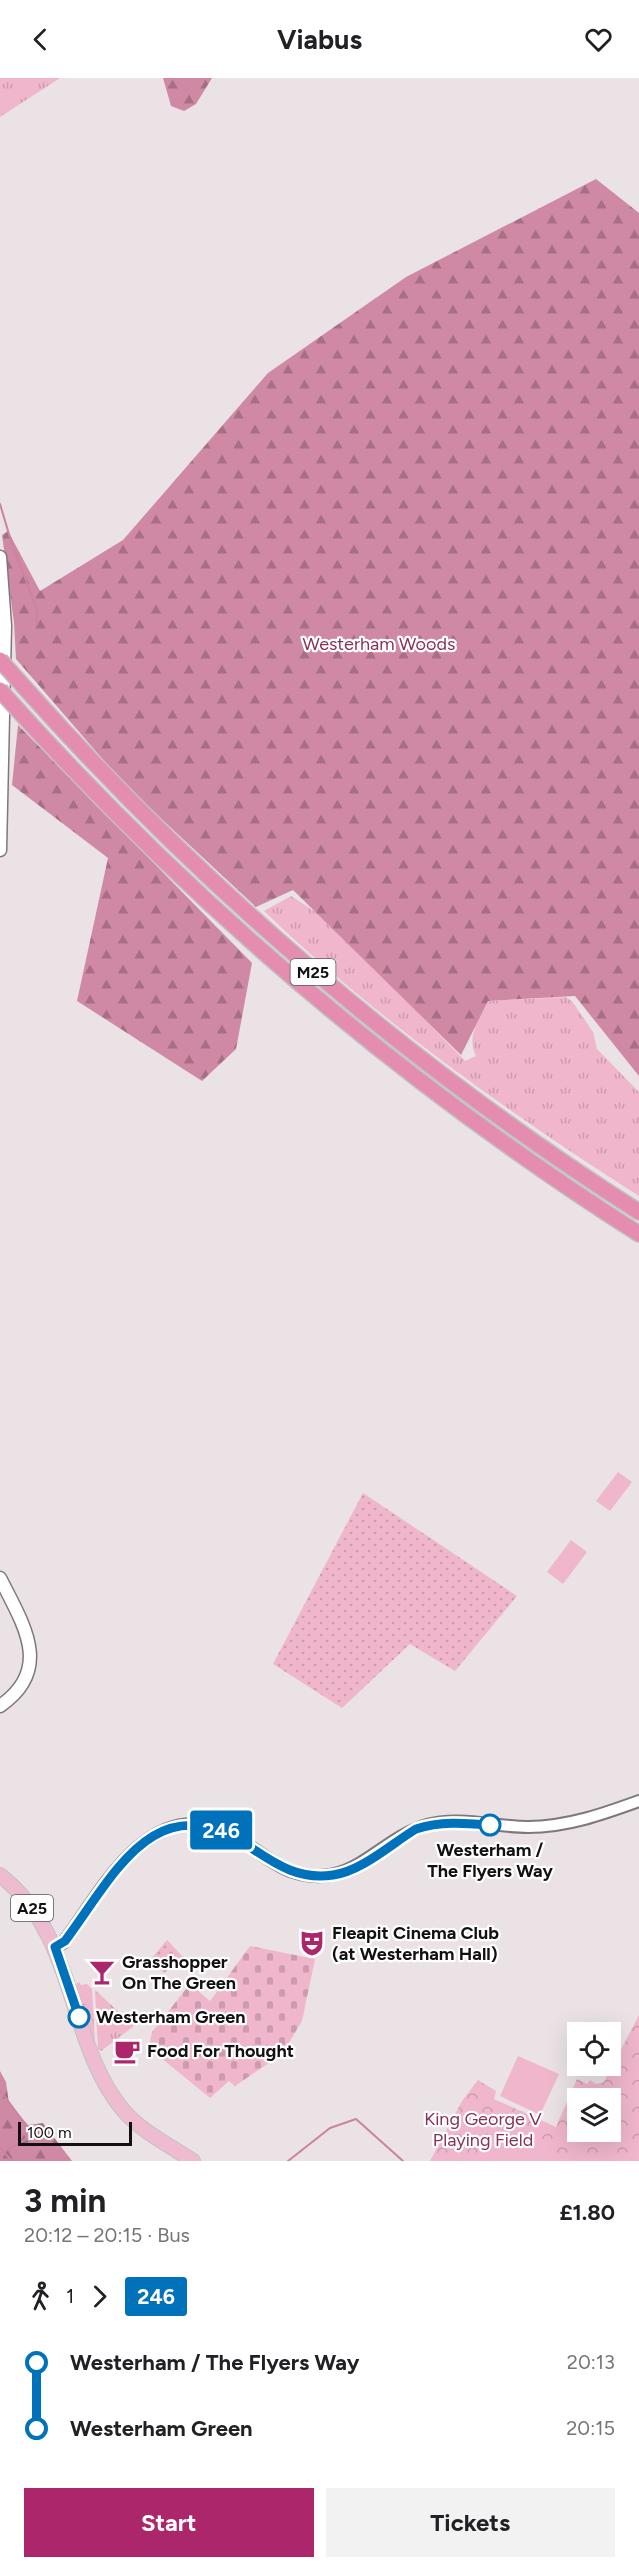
<!DOCTYPE html>
<html lang="en">
<head>
<meta charset="utf-8">
<style>
  :root { --surface:#fff; --page:#f2f2f2; --text:#202124; --muted:#757577; --accent:#ac266c }
  body { margin:0; font-family:Figtree,sans-serif; background:var(--page); color:var(--text); height:100vh; display:flex; flex-direction:column; font-size:22px; white-space:nowrap }
  * { box-sizing:border-box; margin:0 }
  p { font-size:20px; color:var(--muted) }
  .icon { flex:none; width:33px; height:33px; fill:none; stroke:currentColor; stroke-width:2; stroke-linecap:round; stroke-linejoin:round }
  .map { position:relative; height:2083px; overflow:hidden }
  .side { display:flex; flex-direction:column; background:var(--surface); flex:1 }
  .side>* { flex:none }
  .badge { padding:0 12px; border-radius:4px; font-size:21px; line-height:39px }
  .buttons { position:absolute; left:567px; top:1944px; display:grid; gap:12px }
  .buttons a { display:grid; place-items:center; width:54px; height:54px; border-radius:0px; background:var(--surface); box-shadow:0 6px 24px #0002; font-size:30px }
  .scale { position:absolute; left:18px; bottom:15px; width:114px; box-sizing:border-box; padding-left:6px; border:3px solid #121011; border-top:0; font-size:16px; line-height:21px; white-space:nowrap; color:#121011; -webkit-text-stroke:4px #fff; paint-order:stroke }
  .map>.badge { position:absolute; translate:-50% -50%; box-shadow:0 0 0 3px #fff }
  .legs { display:flex; align-items:center; gap:9px; height:66px; padding:0 24px; font-size:20px }
  .legs p { margin-inline-start:auto }
  .head { display:flex; align-items:center; justify-content:space-between; height:102px; padding:0 24px }
  h1 { font-size:33px; font-weight:700; line-height:45px }
  .cta { display:flex; gap:12px; margin-top:auto; padding:12px 24px }
  .cta a { flex:1; height:69px; border-radius:0px; background:var(--accent); color:#fff; font-size:24px; font-weight:700; line-height:69px; text-align:center }
  .cta a+a { background:var(--page); color:var(--text) }
  ul { padding:0 24px; list-style:none }
  li { display:flex; align-items:center; gap:21px; height:66px; font-size:22px }
  li i { display:grid; place-items:center; width:9px; height:100%; margin:0 8px; background:currentColor }
  li i::after { content:''; width:15px; height:15px; margin:-8px; border:4px solid; border-radius:50%; background:var(--surface) }
  li p { margin-inline-start:auto }
  li:first-child i { background:linear-gradient(#0000 50%,currentColor 0) }
  li:last-child i { background:linear-gradient(currentColor 50%,#0000 0) }
  header { display:flex; justify-content:space-between; align-items:center; height:78px; padding:0 24px; background:var(--surface); font-size:27px; font-weight:700 }
  .map>svg:first-child { display:block }
</style>
</head>
<body>
<header><svg class="icon" aria-label="back" viewBox="0 0 24 24"><path d="M15 5l-7 7 7 7"/></svg>Viabus<svg class="icon" aria-label="heart" viewBox="0 0 24 24"><path d="M12 20l-8-8c-3-5 5-10 8-4 3-6 11-1 8 4z"/></svg></header>
<div class="map">
<svg width="639" height="2083" viewBox="0 0 639 2083">
  <defs>
    <pattern id="grass-tufts" width="24" height="20" patternUnits="userSpaceOnUse" patternTransform="scale(1.5)"><rect width="24" height="20" fill="#f0b6cc"/><path d="M3 7l-1-3M5 7V3M7 7l1-3M15 17l-1-3M17 17v-4M19 17l1-3" fill="none" stroke="#cd9bae"/></pattern>
    <pattern id="forest-firs" width="22" height="20" patternUnits="userSpaceOnUse" patternTransform="scale(1.5)"><rect width="22" height="20" fill="#d089a5"/><path d="M5 1l3.5 6h-7zM16 11l3.5 6h-7z" fill="#a76f85"/></pattern>
    <pattern id="cemetery-stones" width="16" height="16" patternUnits="userSpaceOnUse" patternTransform="scale(1.5)"><rect width="16" height="16" fill="#f0b6cc"/><path d="M2 7V4a2 2 0 0 1 4 0v3zM10 15v-3a2 2 0 0 1 4 0v3z" fill="#cd9bae"/></pattern>
    <pattern id="park-crowns" width="20" height="18" patternUnits="userSpaceOnUse" patternTransform="scale(1.5)"><rect width="20" height="18" fill="#f0b6cc"/><path d="M2 6a3 3 0 1 1 6 0M12 15a3 3 0 1 1 6 0" fill="none" stroke="#cd9bae"/></pattern>
    <pattern id="garden-dots" width="8" height="8" patternUnits="userSpaceOnUse" patternTransform="scale(1.5)"><rect width="8" height="8" fill="#f0b6cc"/><path d="M2 2h.1M6 6h.1" fill="none" stroke="#cd9bae" stroke-width="1.8" stroke-linecap="round"/></pattern>
  </defs>
  <rect width="100%" height="100%" fill="#eae2e5"/>
  <path fill="url(#grass-tufts)" d="M0 0H60L0 39Z
    M291 818 331 844 465 983 476 978C466 959 479 941 488 923L565 919 572 923 593 954 597 971 639 1014V1118C510 1036 374 939 264 833Z
    M79 1904 81 1907 87 1906 92 1911 95 1964 86 1938 89 1937V1934L84 1935 73 1908Z
    M95 1912 134 1948 101 1973 98 1971Z"/>
  <path fill="url(#forest-firs)" d="M163 0H212L196 26 184 33 171 28Z
    M596 101 639 135V998L575 918 488 923 461 977 293 812 256 829 125 707 16 581 14 545 2 457 8 453 40 513 123 462 268 295 406 199Z
    M18 647 252 885 236 971 202 1003 77 923 108 780 12 707Z
    M0 1993 6 2004 9 2025 28 2047 43 2045 72 2083H0Z"/>
  <path fill="url(#cemetery-stones)" d="M250 1868 315 1881 302 1943 282 1976 235 2008 229 2003 210 2020 149 1970 152 1954 190 1906 210 1923Z"/>
  <path fill="url(#park-crowns)" fill-rule="evenodd" d="M639 1937V2083H430L462 2023 478 2002 496 2013 494 2021 556 2049 577 2001 587 2006 590 2002 596 2006 604 2004ZM578 2020H610V2054H578Z"/>
  <path fill="url(#garden-dots)" d="M363 1415 517 1518 455 1593 410 1566 342 1630 273 1586Z
    M167 1862 183 1879 164 1895 151 1881Z"/>
  <path fill="#f0b6cc" d="M618 1394 632 1404 610 1433 596 1423Z
    M571 1462 587 1474 563 1506 547 1494Z
    M518 1978 559 1996 540 2037 500 2018Z
    M499 2042 549 2068 542 2083H491L481 2078Z"/>
  <g fill="none" stroke-linecap="round" stroke-linejoin="round">
    <path stroke="#ca83a0" stroke-width="2" d="M0 426 11 463 37 532V546
      M0 2012 25 2046 26 2061 4 2074
      M0 2070 12 2083
      M288 2083 330 2050 356 2041 403 2083"/>
    <g stroke="#7f787a" stroke-width="14">
      <path id="tertiary" d="M55 1869 63 1865C98 1820 141 1728 214 1749 242 1757 263 1782 290 1793 351 1815 376 1762 427 1747 458 1738 496 1749 528 1749 567 1749 603 1736 639 1723"/>
    </g>
    <g stroke="#7f787a" stroke-width="15">
      <path id="secondary" d="M0 479 5 548 0 772
        M0 1500C23 1546 54 1591 0 1628"/>
    </g>
    <g stroke="#c1c1c1" stroke-width="16">
      <path id="primary" d="M0 1797C78 1858 66 1963 123 2032 142 2054 169 2067 193 2083"/>
    </g>
    <g stroke="#c1c1c1" stroke-width="18">
      <path id="motorway" d="M25 610C205 812 410 988 639 1134
        M27 642C208 840 413 1012 639 1156"/>
    </g>
    <use href="#tertiary" stroke="#fff" stroke-width="10"/>
    <use href="#secondary" stroke="#fff" stroke-width="12"/>
    <use href="#primary" stroke="#efbbd0" stroke-width="14"/>
    <use href="#motorway" stroke="#e58db1" stroke-width="15"/>
    <g stroke="#c1c1c1" stroke-width="18" stroke-linecap="butt">
      <path id="motorway-bridge" d="M0 582 25 610
        M0 612 27 642"/>
    </g>
    <use href="#motorway-bridge" stroke="#e58db1" stroke-width="15"/>
  </g>
  <g fill="none" stroke-linecap="round" stroke-linejoin="round">
    <g stroke="#fff" stroke-width="14">
      <path id="line-1" d="M79 1939 55 1869 65 1863C115 1796 156 1703 253 1771 278 1788 301 1802 333 1797 362 1793 391 1766 416 1751 441 1743 464 1745 490 1747"/>
    </g>
    <use href="#line-1" stroke="#0072bc" stroke-width="9"/>
  </g>
  <defs>
    <g id="theatre-bare" transform="scale(2.07)"><path d="M-5-5.5Q0-4 5-5.5V0Q5 5 0 6Q-5 5-5 0ZM-3.3-2.5H-1v1.5H-3.3ZM1-2.5H3.3v1.5H1ZM-2.8 1Q0 5.5 2.8 1Z" fill="#ac266c" stroke="#fff" stroke-width="2.5" paint-order="stroke"/></g>
    <g id="bar-bare" transform="scale(2.07)"><path d="M-6-5H6L.8 .8V4.5H3.5V6h-7V4.5H-.8V.8Z" fill="#ac266c" stroke="#fff" stroke-width="2.5" paint-order="stroke"/></g>
    <g id="cafe-bare" transform="scale(2.07)"><path d="M-5.5-4.5H6V0H3Q3 3.5 0 3.5H-2.5Q-5.5 3.5-5.5 0ZM3-3.2v2h1.7v-2ZM-6 4.5H4V6H-6Z" fill="#ac266c" stroke="#fff" stroke-width="2.5" paint-order="stroke"/></g>
  </defs>
  <g fill-rule="evenodd">
    <use href="#theatre-bare" x="312" y="1865"/>
    <use href="#bar-bare" x="102" y="1894"/>
    <use href="#cafe-bare" x="127" y="1973"/>
  </g>
  <g fill="#fff" stroke="#0072bc" stroke-width="3">
    <circle cx="490" cy="1747" r="10"/>
    <circle cx="79" cy="1939" r="10"/>
  </g>
  <g text-anchor="middle" dominant-baseline="central" stroke-width="4.5" stroke-linejoin="round" paint-order="stroke">
    <g fill="#fff" stroke="#595858" stroke-width="1.5">
      <rect x="290.5" y="881" width="45" height="26" rx="4.5"/>
      <rect x="11" y="1817" width="42" height="26" rx="4.5"/>
    </g>
    <g font-size="16" font-weight="bold" fill="#121011">
      <text x="313" y="894">M25</text>
      <text x="32" y="1830">A25</text>
    </g>
    <g font-size="18" fill="#863159" stroke="#fff">
      <text x="379" y="566">Westerham Woods</text>
      <text x="483" y="2041">King George V<tspan x="483" dy="21">Playing Field</tspan></text>
    </g>
    <g font-size="18" font-weight="bold" fill="#121011" stroke="#fff">
      <text x="490" y="1772">Westerham /<tspan x="490" dy="21">The Flyers Way</tspan></text>
      <text x="96" y="1939" text-anchor="start">Westerham Green</text>
    </g>
    <g font-size="18" font-weight="bold" fill="#121011" stroke="#fff" text-anchor="start">
      <text x="332" y="1855">Fleapit Cinema Club<tspan x="332" dy="21">(at Westerham Hall)</tspan></text>
      <text x="122" y="1884">Grasshopper<tspan x="122" dy="21">On The Green</tspan></text>
      <text x="147" y="1973">Food For Thought</text>
    </g>
  </g>
</svg>
<div class="buttons">
<a><svg class="icon" aria-label="locate" viewBox="0 0 24 24"><circle cx="12" cy="12" r="6"/><path d="M12 2v4M12 18v4M2 12h4M18 12h4"/></svg></a>
<a><svg class="icon" aria-label="layers" viewBox="0 0 24 24"><path d="M12 4l9 5-9 5-9-5zM3 14l9 5 9-5"/></svg></a>
</div>
<div class="scale">100 m</div>
<b class="badge" style="left:221px;top:1752px;background:#0072bc;color:#fff">246</b>
</div>
<section class="side">
<div class="head"><div><h1>3 min</h1><p>20:12 – 20:15 · Bus</p></div><b>£1.80</b></div>
<div class="legs"><svg class="icon" aria-label="walk" viewBox="0 0 24 24"><circle cx="13" cy="4" r="2"/><path d="M13 8l-2 6 4 7M11 14l-3 7M7 12l3-4h3l4 4"/></svg>1<svg class="icon" aria-label="forward" viewBox="0 0 24 24"><path d="M9 5l7 7-7 7"/></svg><b class="badge" style="background:#0072bc;color:#fff">246</b></div>
<ul>
<li><i style="color:#0072bc"></i><b>Westerham / The Flyers Way</b><p>20:13</p></li>
<li><i style="color:#0072bc"></i><b>Westerham Green</b><p>20:15</p></li>
</ul>
<div class="cta"><a>Start</a><a>Tickets</a></div>
</section>
</body>
</html>
